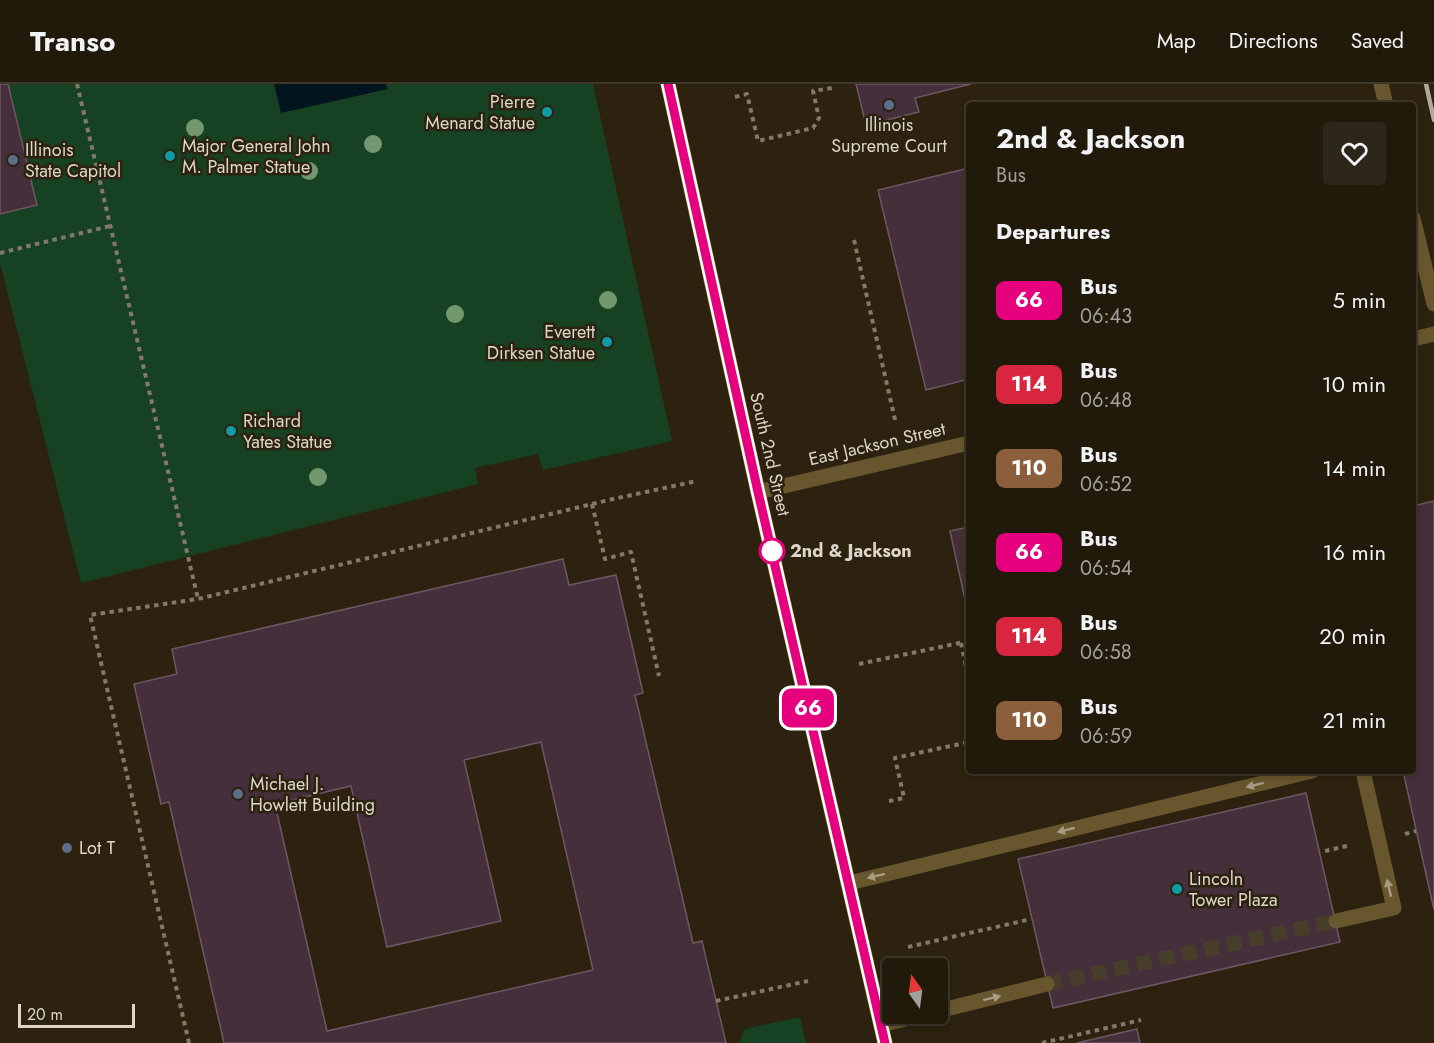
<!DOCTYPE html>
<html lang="en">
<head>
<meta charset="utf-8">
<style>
  :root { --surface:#211a0b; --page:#2d2719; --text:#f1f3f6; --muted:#a2a19d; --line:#3e382c }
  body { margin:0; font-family:Jost,sans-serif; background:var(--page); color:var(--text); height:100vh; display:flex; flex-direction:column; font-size:22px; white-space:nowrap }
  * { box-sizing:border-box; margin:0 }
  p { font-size:20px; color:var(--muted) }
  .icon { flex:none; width:33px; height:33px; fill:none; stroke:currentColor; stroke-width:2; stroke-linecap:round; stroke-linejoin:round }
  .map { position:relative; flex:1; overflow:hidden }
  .panel { position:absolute; left:966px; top:18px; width:450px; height:672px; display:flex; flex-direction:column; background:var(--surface); border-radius:6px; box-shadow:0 3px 9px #0003,0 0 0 2px var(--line) }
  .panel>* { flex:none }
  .badge { padding:0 12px; border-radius:9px; font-size:21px; line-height:39px }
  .needle { width:39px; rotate:346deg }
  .fabs { position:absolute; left:882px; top:874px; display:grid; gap:12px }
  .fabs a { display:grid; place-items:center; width:66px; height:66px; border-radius:6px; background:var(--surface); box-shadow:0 3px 9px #0003,0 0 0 2px var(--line); font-size:30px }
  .scale { position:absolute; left:18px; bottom:15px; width:117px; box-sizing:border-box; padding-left:6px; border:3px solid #ddd6cb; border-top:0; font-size:16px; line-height:21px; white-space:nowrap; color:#ddd6cb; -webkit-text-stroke:4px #2c220f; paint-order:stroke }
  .map>.badge { position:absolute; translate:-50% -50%; box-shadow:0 0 0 3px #fff }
  h2 { padding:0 30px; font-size:22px; line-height:54px }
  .round { display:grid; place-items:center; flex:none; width:63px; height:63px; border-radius:6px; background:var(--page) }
  .overview { display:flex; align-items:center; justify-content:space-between; height:102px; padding:0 30px }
  h1 { font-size:28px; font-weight:700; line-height:45px }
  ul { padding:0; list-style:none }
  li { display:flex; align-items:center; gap:18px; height:84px; padding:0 30px }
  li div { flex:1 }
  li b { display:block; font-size:22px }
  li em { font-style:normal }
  li .badge { min-width:66px; font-weight:700; text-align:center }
  header { display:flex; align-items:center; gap:36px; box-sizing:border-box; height:84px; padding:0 30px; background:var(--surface); border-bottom:2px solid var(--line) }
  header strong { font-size:28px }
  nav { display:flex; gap:33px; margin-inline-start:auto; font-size:21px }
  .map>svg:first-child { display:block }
</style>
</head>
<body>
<header>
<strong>Transo</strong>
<nav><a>Map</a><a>Directions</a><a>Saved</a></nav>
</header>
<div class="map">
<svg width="1434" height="959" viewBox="0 0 1434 959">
  <rect width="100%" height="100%" fill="#2c220f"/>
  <path fill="#174123" d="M0 0H593L672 357 543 386 538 370 475 384 478 400 81 499 0 179Z
    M800 933 806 959H739L745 945Z"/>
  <path fill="#02141d" d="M274 0H386L388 5 281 29Z"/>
  <path fill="#452f3a" stroke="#6e5762" stroke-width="1.5" fill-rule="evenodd" d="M0 0H8L37 121 0 130Z
    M856 0H971L915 14 919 28 866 41Z
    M969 84V295L926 306 878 106Z
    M1434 417V826L1403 687H1413V422Z
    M969 443V534L950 447Z
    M563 475 569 501 616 491 643 609 635 611 693 859 702 857 726 959H224L169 718 161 720 134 600 177 590 172 565ZM541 658 593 886 327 947 275 720 351 702 387 863 501 837 464 676Z
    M1306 709 1340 858 1053 924 1018 775Z
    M1137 945 1140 959H1077Z"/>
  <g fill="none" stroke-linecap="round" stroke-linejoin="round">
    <path stroke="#473d2b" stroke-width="15" stroke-dasharray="15 8" stroke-linecap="butt" d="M1047 900 1336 837"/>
    <path stroke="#82796a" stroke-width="4" stroke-dasharray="4.5 4.5" stroke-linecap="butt" d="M77 0 198 515
      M735 13 747 10 758 57 813 44 819 34 813 7 832 4 831 0
      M854 156 896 340
      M0 169 110 142
      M592 420 605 475 631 468 659 592
      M961 559 969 597
      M859 580 969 557
      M889 717 904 714 895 674 969 658
      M1405 750 1416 747
      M1325 767 1351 761
      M908 863 1027 836
      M716 917 808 897
      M189 959 90 531 198 515 613 415 697 397
      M1042 959 1141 936"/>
    <path stroke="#68572e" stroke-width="15" d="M1381 0 1386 21
      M1413 134 1434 220
      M1413 255 1434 250
      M758 408 969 359
      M849 799 1312 687
      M1336 837 1394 824 1363 687
      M938 927 1047 900
      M881 941 926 930"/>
    <path stroke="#ae8828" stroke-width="15" d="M668 0 758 408 885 959"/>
    <path stroke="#b0a99c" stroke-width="4.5" d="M1426 0 1434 36"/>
  </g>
  <g fill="#72976e">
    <circle cx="195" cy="44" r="9"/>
    <circle cx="373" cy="60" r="9"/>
    <circle cx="309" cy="87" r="9"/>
    <circle cx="608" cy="216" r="9"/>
    <circle cx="455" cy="230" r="9"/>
    <circle cx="318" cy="393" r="9"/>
  </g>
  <defs><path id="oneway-solid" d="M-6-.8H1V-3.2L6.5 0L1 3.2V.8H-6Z" transform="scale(1.5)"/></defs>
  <g fill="#a89d84">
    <use href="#oneway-solid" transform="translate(1255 701) rotate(166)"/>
    <use href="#oneway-solid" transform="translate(1066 746) rotate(166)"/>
    <use href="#oneway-solid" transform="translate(876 792) rotate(166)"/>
    <use href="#oneway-solid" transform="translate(1389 804) rotate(-103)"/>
    <use href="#oneway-solid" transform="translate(992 914) rotate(-14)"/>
  </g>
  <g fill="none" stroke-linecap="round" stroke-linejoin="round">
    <g stroke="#fff" stroke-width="14">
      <path id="line" d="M668 0 758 408 885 959"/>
    </g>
    <use href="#line" stroke="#e6007e" stroke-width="9"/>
  </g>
  <g fill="#5c6f8a" stroke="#2c220f" stroke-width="2">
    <circle cx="889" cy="21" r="6"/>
    <circle cx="13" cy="76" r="6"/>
    <circle cx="238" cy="710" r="6"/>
    <circle cx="67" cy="764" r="6"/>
  </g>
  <g fill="#0f9aa8" stroke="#2c220f" stroke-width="2">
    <circle cx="547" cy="28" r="6"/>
    <circle cx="170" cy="72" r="6"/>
    <circle cx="607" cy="258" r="6"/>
    <circle cx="231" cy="347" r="6"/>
    <circle cx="1177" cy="805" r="6"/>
  </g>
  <circle fill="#fff" stroke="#e6007e" stroke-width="3" cx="772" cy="467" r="12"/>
  <g text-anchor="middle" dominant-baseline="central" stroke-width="5" stroke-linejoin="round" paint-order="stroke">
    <g font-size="18" fill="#ddd6cb" stroke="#2c220f" text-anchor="start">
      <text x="535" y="18" text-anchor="end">Pierre<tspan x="535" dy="21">Menard Statue</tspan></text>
      <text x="889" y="41" text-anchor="middle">Illinois<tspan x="889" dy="21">Supreme Court</tspan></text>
      <text x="182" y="62">Major General John<tspan x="182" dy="21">M. Palmer Statue</tspan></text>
      <text x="25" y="66">Illinois<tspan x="25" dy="21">State Capitol</tspan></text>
      <text x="595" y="248" text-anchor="end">Everett<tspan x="595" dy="21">Dirksen Statue</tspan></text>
      <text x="243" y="337">Richard<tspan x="243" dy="21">Yates Statue</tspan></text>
      <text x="250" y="700">Michael J.<tspan x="250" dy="21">Howlett Building</tspan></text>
      <text x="79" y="764">Lot T</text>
      <text x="1189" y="795">Lincoln<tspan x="1189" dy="21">Tower Plaza</tspan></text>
    </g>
    <g font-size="18" fill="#ddd6cb" stroke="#2c220f">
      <text transform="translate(877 360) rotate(-13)">East Jackson Street</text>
      <text transform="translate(770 370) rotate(77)">South 2nd Street</text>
    </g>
    <g font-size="18" font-weight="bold" fill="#ddd6cb" stroke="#2c220f" text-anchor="start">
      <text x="790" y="467">2nd &amp; Jackson</text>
    </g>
  </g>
</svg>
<div class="fabs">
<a><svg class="needle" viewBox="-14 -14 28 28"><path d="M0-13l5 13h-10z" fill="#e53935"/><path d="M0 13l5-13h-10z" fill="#a2a19d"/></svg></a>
</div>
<div class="scale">20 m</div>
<b class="badge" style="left:808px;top:624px;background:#e6007e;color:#fff">66</b>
<section class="panel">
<div class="overview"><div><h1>2nd &amp; Jackson</h1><p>Bus</p></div><a class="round"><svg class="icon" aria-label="heart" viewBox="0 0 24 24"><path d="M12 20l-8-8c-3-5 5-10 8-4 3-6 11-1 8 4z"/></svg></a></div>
<h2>Departures</h2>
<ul>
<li><span class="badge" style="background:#e6007e;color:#fff">66</span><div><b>Bus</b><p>06:43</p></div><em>5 min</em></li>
<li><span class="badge" style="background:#d7263d;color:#fff">114</span><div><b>Bus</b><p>06:48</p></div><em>10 min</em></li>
<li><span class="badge" style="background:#8b5e3c;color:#fff">110</span><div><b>Bus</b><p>06:52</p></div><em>14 min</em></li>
<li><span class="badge" style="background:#e6007e;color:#fff">66</span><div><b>Bus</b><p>06:54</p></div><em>16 min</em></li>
<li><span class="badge" style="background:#d7263d;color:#fff">114</span><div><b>Bus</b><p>06:58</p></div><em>20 min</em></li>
<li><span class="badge" style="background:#8b5e3c;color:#fff">110</span><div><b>Bus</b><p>06:59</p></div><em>21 min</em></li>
</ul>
</section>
</div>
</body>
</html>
